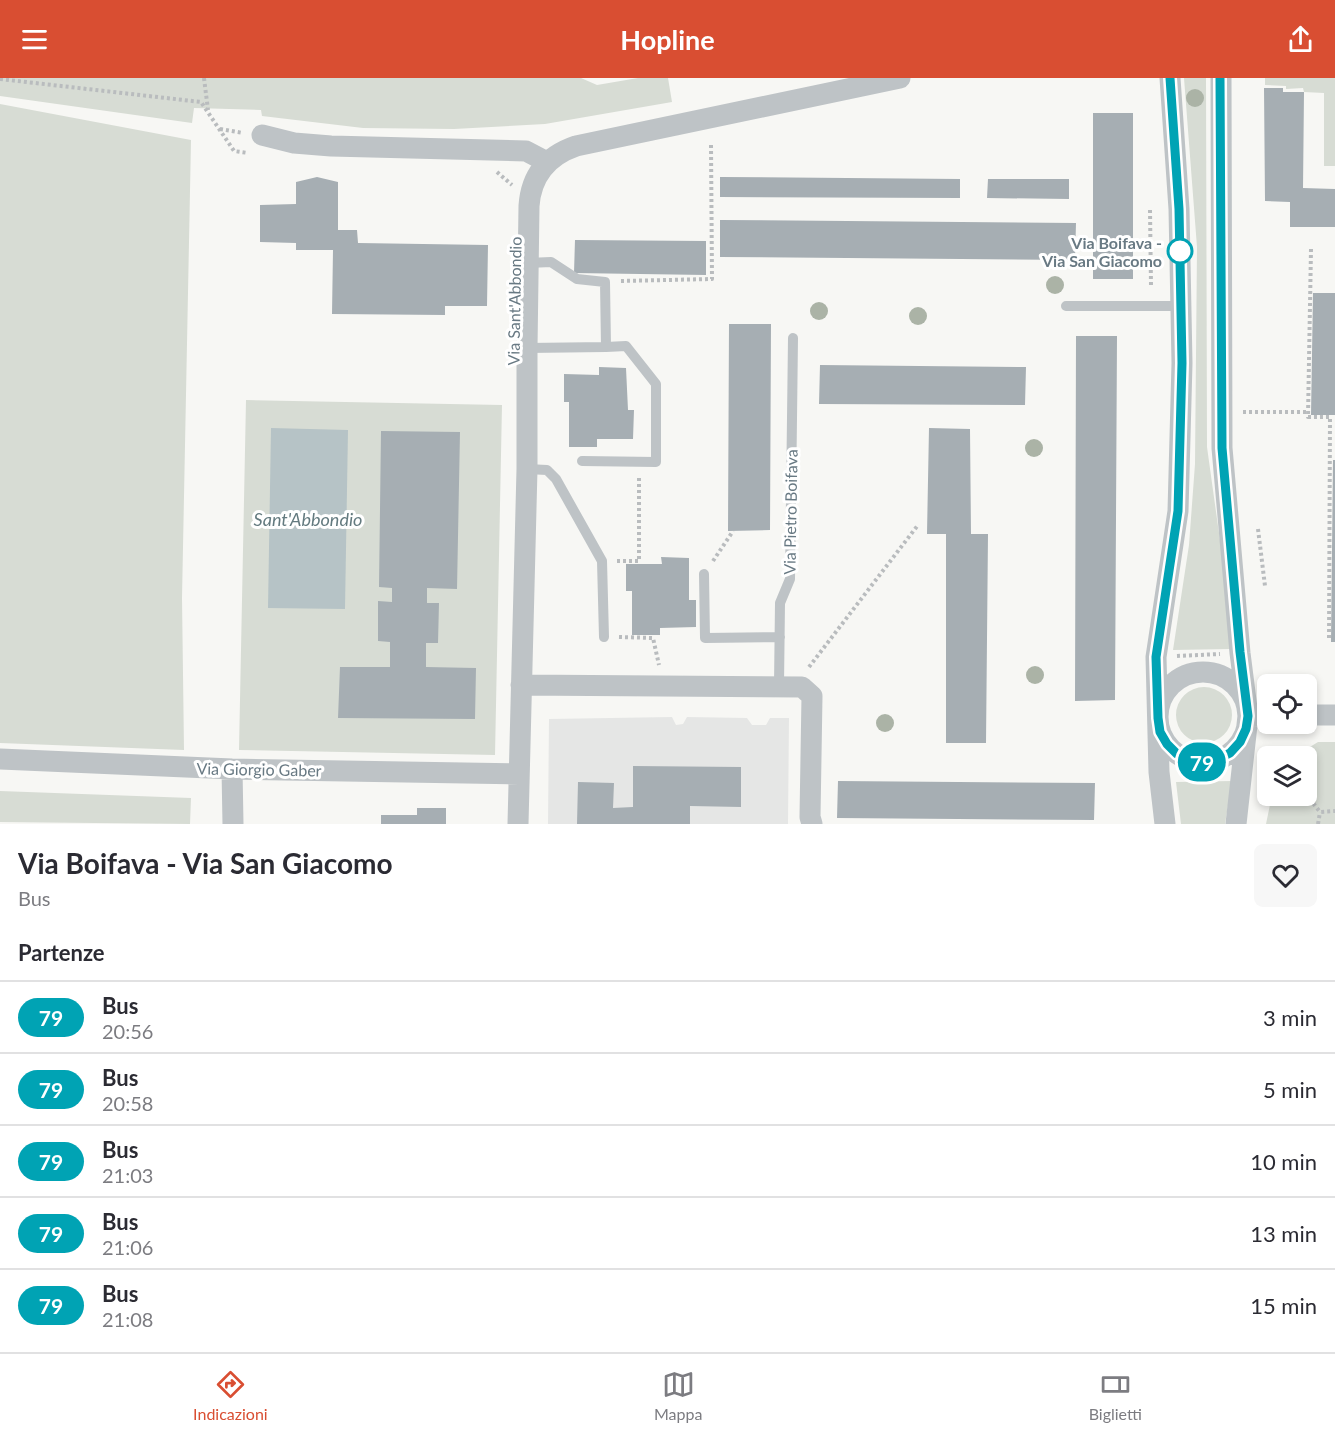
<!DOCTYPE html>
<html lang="it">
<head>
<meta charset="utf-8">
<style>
  :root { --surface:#fff; --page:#f7f7f7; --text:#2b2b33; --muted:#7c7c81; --line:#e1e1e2; --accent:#d94e32 }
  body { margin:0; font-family:Lato,sans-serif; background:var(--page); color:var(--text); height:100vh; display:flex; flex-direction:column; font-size:22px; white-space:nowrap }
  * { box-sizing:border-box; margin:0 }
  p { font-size:20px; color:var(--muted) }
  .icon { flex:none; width:33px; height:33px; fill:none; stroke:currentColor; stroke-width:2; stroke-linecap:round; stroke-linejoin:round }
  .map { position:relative; height:746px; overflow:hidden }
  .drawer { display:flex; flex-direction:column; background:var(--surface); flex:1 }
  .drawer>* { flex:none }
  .badge { padding:0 12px; border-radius:20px; font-size:21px; line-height:39px }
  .fabs { position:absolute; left:1257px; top:596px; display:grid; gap:12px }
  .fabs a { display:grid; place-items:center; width:60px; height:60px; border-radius:9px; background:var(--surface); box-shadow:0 3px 9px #0003; font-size:30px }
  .map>.badge { position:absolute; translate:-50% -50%; box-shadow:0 0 0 3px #fff }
  h2 { padding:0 18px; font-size:22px; line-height:54px }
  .round { display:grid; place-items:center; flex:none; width:63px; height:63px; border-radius:9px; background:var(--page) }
  .head { display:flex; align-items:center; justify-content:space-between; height:102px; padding:0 18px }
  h1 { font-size:28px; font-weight:700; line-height:45px }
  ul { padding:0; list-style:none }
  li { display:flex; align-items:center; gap:18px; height:72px; padding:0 18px; border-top:2px solid var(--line) }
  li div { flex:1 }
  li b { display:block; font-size:22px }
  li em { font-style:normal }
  li .badge { min-width:66px; font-weight:700; text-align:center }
  header { display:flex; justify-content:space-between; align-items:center; height:78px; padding:0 18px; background:var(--accent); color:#fff; font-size:27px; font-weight:700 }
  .dock { display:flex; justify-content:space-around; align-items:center; height:84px; border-top:2px solid var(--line); background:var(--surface); font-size:16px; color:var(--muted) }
  .dock a { display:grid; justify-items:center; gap:3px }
  .dock .active { color:var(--accent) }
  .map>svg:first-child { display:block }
</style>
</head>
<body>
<header><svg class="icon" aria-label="menu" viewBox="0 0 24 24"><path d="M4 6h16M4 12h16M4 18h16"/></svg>Hopline<svg class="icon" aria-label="share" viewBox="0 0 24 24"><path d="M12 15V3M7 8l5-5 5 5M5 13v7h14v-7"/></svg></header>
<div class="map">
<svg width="1335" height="746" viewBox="0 0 1335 746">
  <rect width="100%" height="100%" fill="#f7f7f4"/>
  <path fill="#e5e6e5" d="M672 639 676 647 683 646 687 639 747 640 752 647H766L770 640H789L788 746H548L549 641Z"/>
  <path fill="#d7dcd4" d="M0 0H581L597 7 638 0H668L672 24 545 46 454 51 363 50 262 38 261 32 194 30 192 45 0 18Z
    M1184 0H1206L1207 369 1228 520 1230 571 1173 572 1189 467 1195 386 1197 169Z
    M1265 0H1335V88H1324V15L1304 14 1303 10 1286 11V8L1265 7Z
    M0 26 191 62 182 520 184 672 0 665Z
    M246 322 502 327 495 677 239 672Z
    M1176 637a28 28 0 1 1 56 0a28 28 0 1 1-56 0Z
    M1318 664H1335V746H1266L1272 717H1306V678H1295Z
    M1232 703 1225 746H1181L1176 704Z
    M0 713 191 720 190 746 0 744Z"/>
  <path fill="#b6c3c6" d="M271 350 348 352 345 531 268 530Z"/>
  <path fill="#a6aeb3" d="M1264 10H1283V14H1304L1303 110 1335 111V149H1290V124L1265 123Z
    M1093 35H1133V201H1093Z
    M317 99 338 104V152H357L358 165 488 167 487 228H445V237L332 236 333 172H296V165L260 164V127L296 126V104Z
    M720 99 960 101V120L720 119Z
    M988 101H1069V121L987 120Z
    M720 142 1076 145 1075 182 720 179Z
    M575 162 706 163V197L574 195Z
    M1313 215H1335V337H1311Z
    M729 246H771L770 452 728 453Z
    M1076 258H1117L1115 622 1075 623Z
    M820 287 1026 289 1025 327 819 326Z
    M599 289 626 290 628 332H634L633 361H597V369H569V324H564V296L599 297Z
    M929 350 970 351 971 456H988L986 665H946V456H927Z
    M381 353 460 354 457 511 427 510V525H439L438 565H426V589L476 590 475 641 338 640 340 589H390V564L378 563V523L392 524V510L379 509Z
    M1333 382H1335V564H1331Z
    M661 479 689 480V522H696V549L660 550V557H632V513H626V486H662Z
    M633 688 741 689V729L690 728V746H577L578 704 614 705 613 730 633 729Z
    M838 703 1095 705 1094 742 837 740Z
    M417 730H446V746H381V737H417Z"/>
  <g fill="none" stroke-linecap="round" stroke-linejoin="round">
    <path stroke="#b9bcbe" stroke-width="4" stroke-dasharray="3 3" stroke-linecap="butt" d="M204 0 208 32
      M0 1 201 24 234 73 248 75
      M220 51 243 55
      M497 94 512 107
      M1150 132 1151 207
      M1311 171 1308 339H1330L1329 563
      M621 203 712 201 711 67
      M1243 334H1308
      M1258 451 1265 508
      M617 483H639V398
      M713 483 733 453
      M619 559 653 560 659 587
      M1177 578 1220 576
      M809 589 918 447
      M1180 693 1220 691
      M1306 716 1320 734 1335 733
      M1318 746 1320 734"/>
    <path stroke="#bec3c6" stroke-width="10" d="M1066 228H1181
      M527 270 606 269 605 204 577 201 551 184 528 185
      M582 383 656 384V306L626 268 606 269
      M527 391 547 392 556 401 602 483 604 559
      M704 496 705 560 780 559
      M779 607 780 525 790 501 793 260"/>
    <path stroke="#bec3c6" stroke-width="21" d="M1221 0 1222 370 1240 575 1248 638 1236 746
      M262 57 294 65 331 68 526 73 547 84
      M1158 639a45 45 0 1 1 90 0a45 45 0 1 1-90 0Z
      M521 607 802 609 812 618 810 739 812 746
      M1306 637H1335
      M1248 638 1268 637
      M0 681 232 691 519 696
      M232 691 233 746
      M518 746 527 391V270L529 128C531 98 547 78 576 68L900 0
      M1165 746 1159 694 1156 579 1178 433 1182 285 1179 131 1170 0"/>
  </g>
  <g fill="#abb3a6">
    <circle cx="1195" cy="20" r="9"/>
    <circle cx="1055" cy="207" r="9"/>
    <circle cx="819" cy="233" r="9"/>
    <circle cx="918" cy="238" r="9"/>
    <circle cx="1034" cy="370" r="9"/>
    <circle cx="1035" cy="597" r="9"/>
    <circle cx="885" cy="645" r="9"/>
  </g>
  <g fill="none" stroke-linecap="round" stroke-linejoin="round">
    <g stroke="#fff" stroke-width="14">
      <path id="line" d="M1170 0 1179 131 1182 285 1178 433 1156 579 1158 640 1160 654 1167 666 1177 676 1190 682 1204 684 1218 681 1230 675 1240 664 1246 651 1248 638 1240 574 1222 370 1220 0"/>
    </g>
    <use href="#line" stroke="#00a3b4" stroke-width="9"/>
  </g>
  <circle fill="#fff" stroke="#00a3b4" stroke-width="3" cx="1180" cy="173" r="12"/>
  <g text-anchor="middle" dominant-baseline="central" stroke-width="6" stroke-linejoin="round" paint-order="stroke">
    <g font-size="16" font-weight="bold" fill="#687983" stroke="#fff" text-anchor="end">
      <text x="1162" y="164">Via Boifava -<tspan x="1162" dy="18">Via San Giacomo</tspan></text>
    </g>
    <g font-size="16" fill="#687983" stroke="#fff">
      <text transform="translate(514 223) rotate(-89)">Via Sant'Abbondio</text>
      <text transform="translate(790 434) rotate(-89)">Via Pietro Boifava</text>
      <text transform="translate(259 691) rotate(1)">Via Giorgio Gaber</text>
    </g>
    <g font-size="18" font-style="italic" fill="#637a7f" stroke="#fff">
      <text x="308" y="441">Sant'Abbondio</text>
    </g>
  </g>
</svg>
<div class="fabs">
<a><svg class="icon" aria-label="locate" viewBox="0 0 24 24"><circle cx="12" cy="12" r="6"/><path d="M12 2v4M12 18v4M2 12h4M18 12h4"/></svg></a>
<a><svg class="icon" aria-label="layers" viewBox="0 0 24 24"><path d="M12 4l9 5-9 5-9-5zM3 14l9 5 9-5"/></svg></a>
</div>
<b class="badge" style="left:1202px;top:684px;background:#00a3b4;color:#fff">79</b>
</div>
<section class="drawer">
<div class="head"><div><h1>Via Boifava - Via San Giacomo</h1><p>Bus</p></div><a class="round"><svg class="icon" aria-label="heart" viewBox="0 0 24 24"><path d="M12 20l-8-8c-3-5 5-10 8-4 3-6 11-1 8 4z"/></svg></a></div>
<h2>Partenze</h2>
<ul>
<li><span class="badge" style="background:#00a3b4;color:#fff">79</span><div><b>Bus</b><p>20:56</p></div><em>3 min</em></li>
<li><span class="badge" style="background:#00a3b4;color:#fff">79</span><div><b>Bus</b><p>20:58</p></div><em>5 min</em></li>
<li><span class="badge" style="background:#00a3b4;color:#fff">79</span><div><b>Bus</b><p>21:03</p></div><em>10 min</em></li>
<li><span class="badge" style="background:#00a3b4;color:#fff">79</span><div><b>Bus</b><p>21:06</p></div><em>13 min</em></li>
<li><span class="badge" style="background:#00a3b4;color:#fff">79</span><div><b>Bus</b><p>21:08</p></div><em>15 min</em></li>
</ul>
</section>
<nav class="dock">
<a class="active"><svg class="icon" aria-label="directions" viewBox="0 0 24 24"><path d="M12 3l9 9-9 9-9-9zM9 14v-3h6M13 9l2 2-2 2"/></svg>Indicazioni</a>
<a><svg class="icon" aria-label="map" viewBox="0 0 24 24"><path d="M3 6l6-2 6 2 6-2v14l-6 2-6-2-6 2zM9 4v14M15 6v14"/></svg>Mappa</a>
<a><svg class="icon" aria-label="tickets" viewBox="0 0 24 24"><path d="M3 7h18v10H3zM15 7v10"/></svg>Biglietti</a>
</nav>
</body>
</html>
